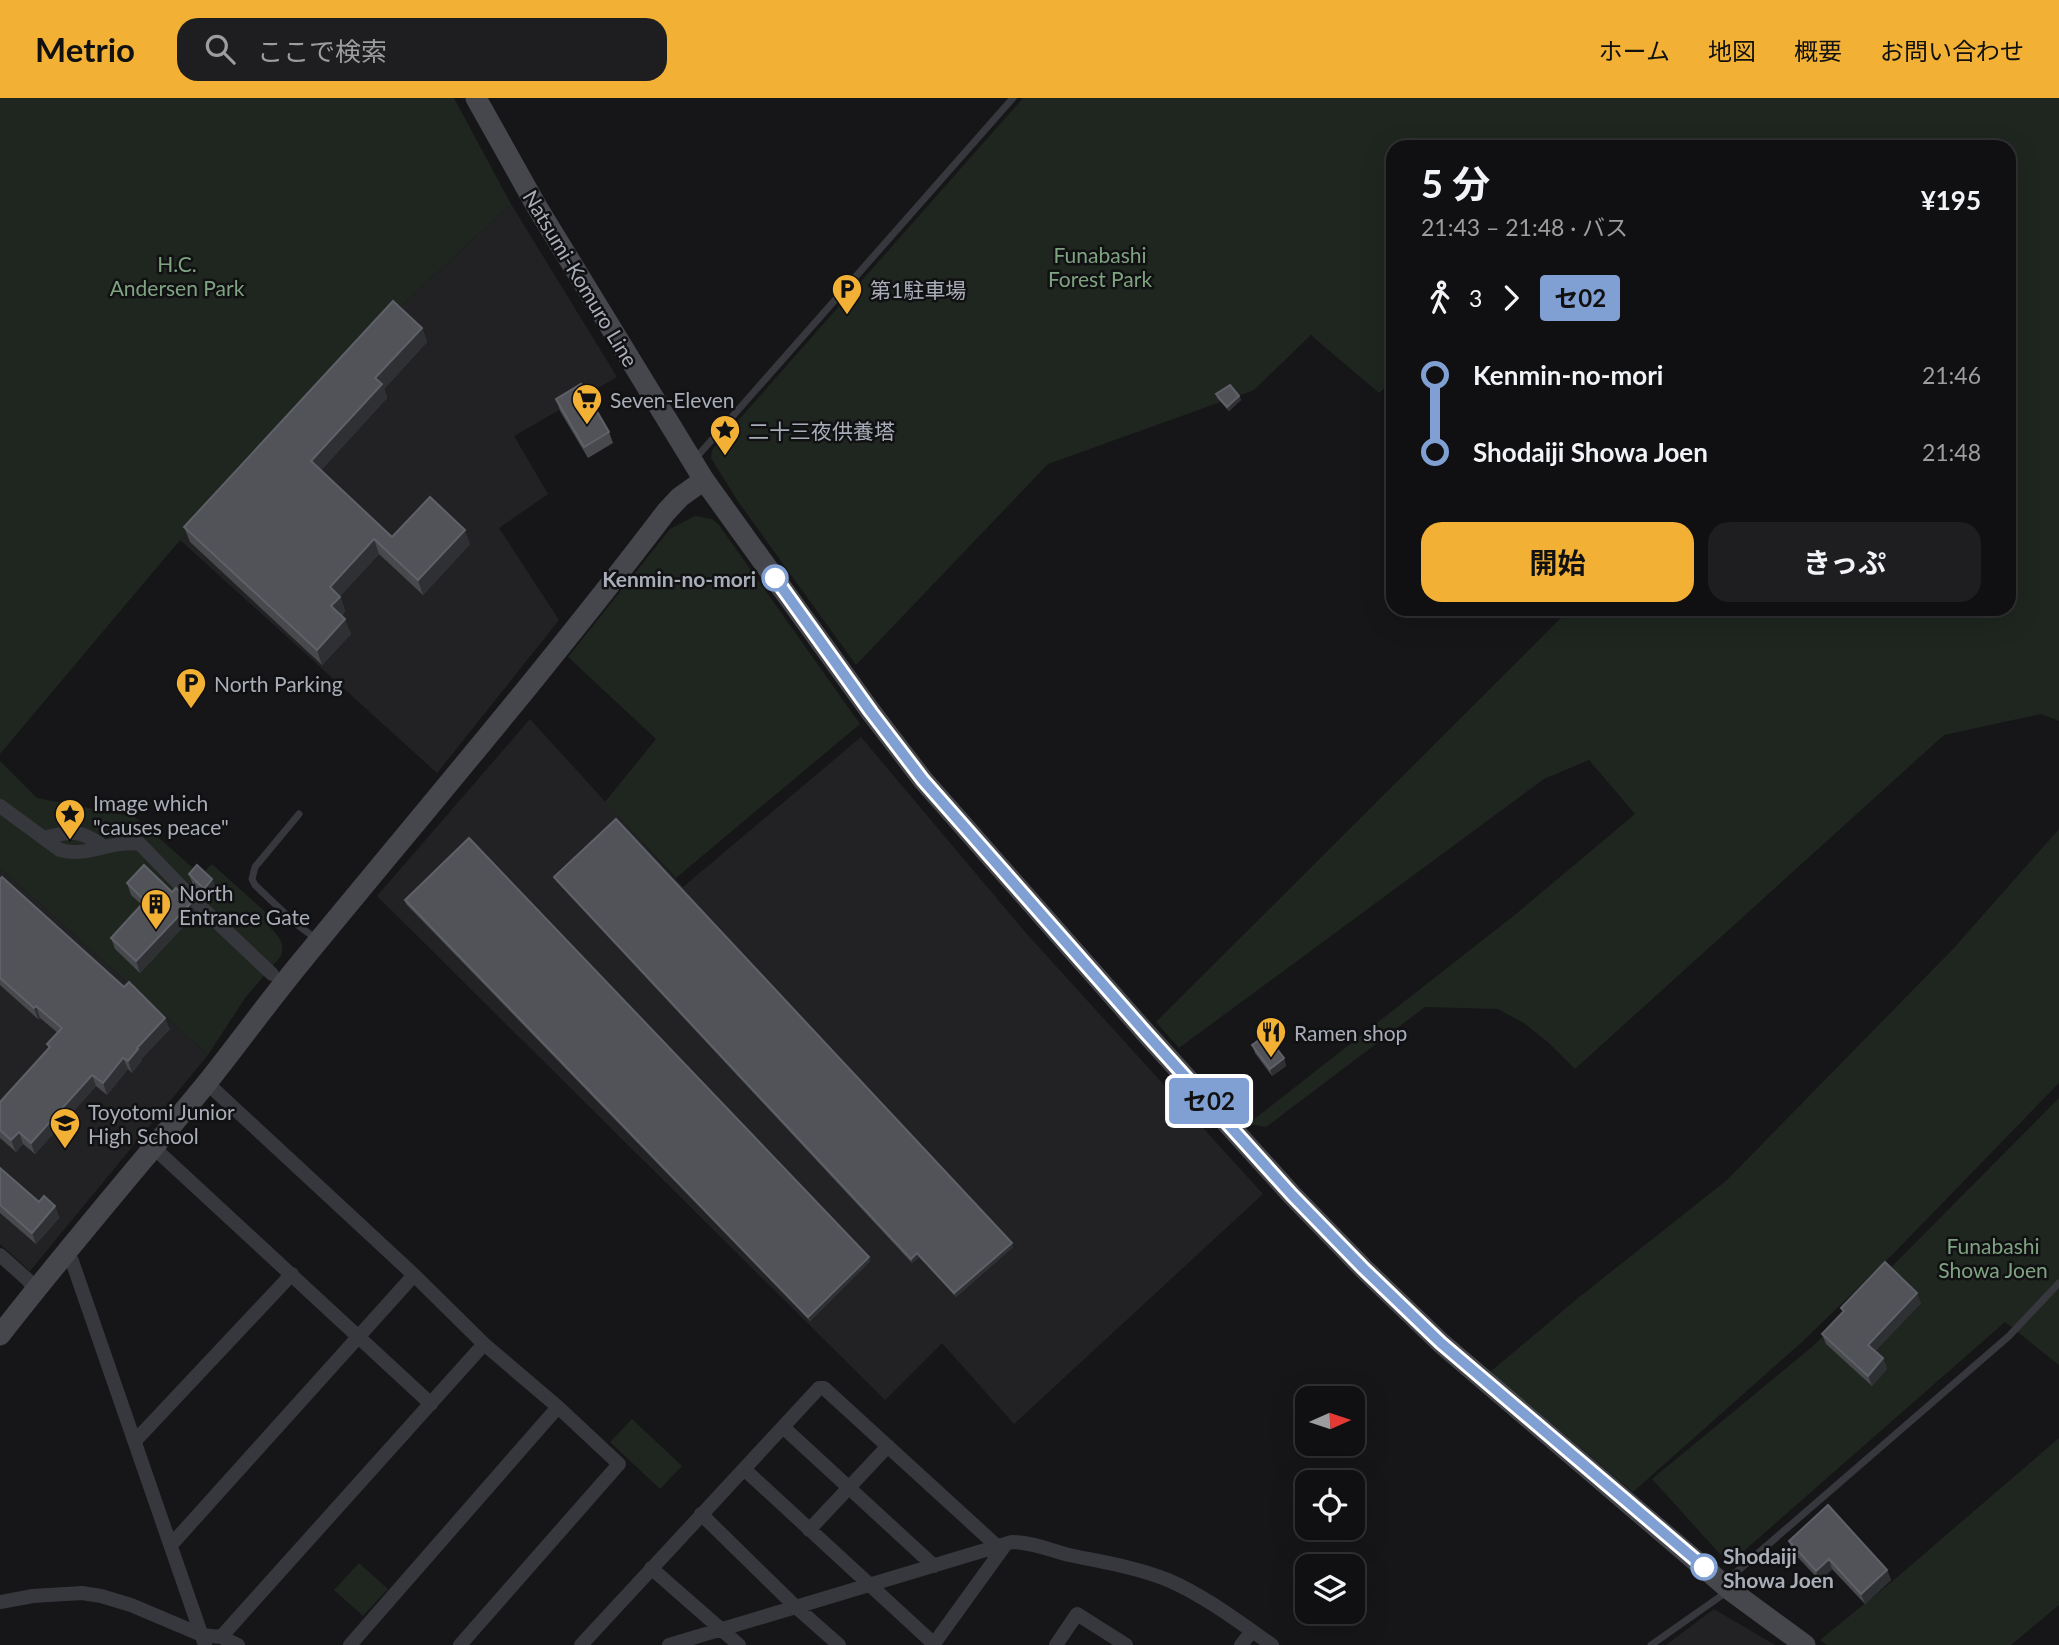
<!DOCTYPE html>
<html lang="ja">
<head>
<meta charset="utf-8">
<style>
  :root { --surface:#101012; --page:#1e1e20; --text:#f1f3f6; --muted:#9c9d9f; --line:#303032; --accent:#f2b134 }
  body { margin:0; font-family:Lato,"Noto Sans JP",sans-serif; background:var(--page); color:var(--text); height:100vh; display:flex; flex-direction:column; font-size:26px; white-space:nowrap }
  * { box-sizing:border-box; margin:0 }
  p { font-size:23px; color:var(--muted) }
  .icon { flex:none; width:38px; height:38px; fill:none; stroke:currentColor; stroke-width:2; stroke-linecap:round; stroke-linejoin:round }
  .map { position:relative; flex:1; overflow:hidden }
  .drawer { position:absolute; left:1386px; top:42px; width:630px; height:476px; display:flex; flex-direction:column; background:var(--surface); border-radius:21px; box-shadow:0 7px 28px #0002,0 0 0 2px var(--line) }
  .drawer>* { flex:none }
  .badge { padding:0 14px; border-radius:5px; font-size:24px; line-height:46px }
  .needle { width:46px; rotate:87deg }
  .buttons { position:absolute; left:1295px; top:1288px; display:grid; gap:14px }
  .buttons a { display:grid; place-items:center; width:70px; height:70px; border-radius:14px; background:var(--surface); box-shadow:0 7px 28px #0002,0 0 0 2px var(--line); font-size:35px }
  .map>.badge { position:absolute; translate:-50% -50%; box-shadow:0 0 0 4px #fff }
  .legs { display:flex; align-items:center; gap:10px; height:77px; padding:0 35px; font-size:23px }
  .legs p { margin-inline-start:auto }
  .headline { display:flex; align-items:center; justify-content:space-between; height:119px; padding:0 35px }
  h1 { font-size:38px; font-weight:700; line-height:52px }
  .action { display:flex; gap:14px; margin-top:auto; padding:14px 35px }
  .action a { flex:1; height:80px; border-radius:21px; background:var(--accent); color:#111; font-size:28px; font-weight:700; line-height:80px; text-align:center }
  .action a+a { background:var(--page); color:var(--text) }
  ul { padding:0 35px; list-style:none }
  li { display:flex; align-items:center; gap:24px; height:77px; font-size:26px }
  li i { display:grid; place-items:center; width:10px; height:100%; margin:0 9px; background:currentColor }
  li i::after { content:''; width:18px; height:18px; margin:-9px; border:5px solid; border-radius:50%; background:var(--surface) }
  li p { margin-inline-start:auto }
  li:first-child i { background:linear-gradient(#0000 50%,currentColor 0) }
  li:last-child i { background:linear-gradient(currentColor 50%,#0000 0) }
  header { display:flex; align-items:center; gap:42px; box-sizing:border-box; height:98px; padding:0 35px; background:var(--accent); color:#111 }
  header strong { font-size:33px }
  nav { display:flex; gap:38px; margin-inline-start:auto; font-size:24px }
  .search { width:490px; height:63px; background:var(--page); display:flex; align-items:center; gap:18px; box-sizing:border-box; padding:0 24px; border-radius:21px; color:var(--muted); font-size:26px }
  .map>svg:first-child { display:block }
</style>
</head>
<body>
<header>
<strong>Metrio</strong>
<div class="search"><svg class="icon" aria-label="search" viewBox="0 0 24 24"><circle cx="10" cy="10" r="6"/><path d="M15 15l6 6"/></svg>ここで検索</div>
<nav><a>ホーム</a><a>地図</a><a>概要</a><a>お問い合わせ</a></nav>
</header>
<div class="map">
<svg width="2059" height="1547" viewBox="0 0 2059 1547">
  <rect width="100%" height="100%" fill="#161618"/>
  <path fill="#222225" d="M511 106 617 279 514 338 548 396 499 430 559 522 437 675 180 442 320 283Z
    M530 621 683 789 861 639 1026 835 1263 1096 1014 1326 942 1245 885 1302 377 798Z
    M0 770 208 957 30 1173 0 1146Z
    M1714 1511 1775 1547H1666Z"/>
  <path fill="#1e261f" d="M0 0H454L511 106 320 283 169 455 0 656Z
    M1023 0H2059V623L2041 616 1944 637 1575 971 1549 945 1524 925 1498 911 1425 909 1266 1029 1248 1026 1516 816 1635 716 1589 662 1544 681 1179 950 1156 924 1561 520 1566 511H2009V49H1393V282L1379 295 1312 238V236L1254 292 1048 366 856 567 737 402 711 360 712 352Z
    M695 418 712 421 719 427 860 626 676 780 605 704 656 641 568 559 670 431Z
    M0 663 37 700 135 719 201 777 212 766 270 818 265 824C275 835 286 842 281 858L245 900 208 957 0 770Z
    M2059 731V985L1893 1156 1802 1244 1633 1394 1490 1274 1578 1200 1727 1082 1953 851Z
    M2059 1000V1267L2005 1224 1729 1466 1652 1381 1813 1248Z
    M632 1321 682 1368 660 1391 610 1344Z
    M2059 1340V1507L2011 1547H1827L1820 1542 1895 1481Z
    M359 1465 388 1491 363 1518 334 1492Z"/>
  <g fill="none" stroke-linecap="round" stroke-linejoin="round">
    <path stroke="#37383d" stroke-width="7" d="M694 362 1013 0
      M299 716 255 769 252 781 255 787 295 825 315 840
      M1726 1483 2009 1238 2059 1185
      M1651 1547 1728 1493"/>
    <path stroke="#37383d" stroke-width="14" d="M0 708 60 752C87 760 113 741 140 746L201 809 272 876
      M43 740C70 733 80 731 103 748
      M207 985 414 1177 484 1246
      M153 1049 431 1306
      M64 1156 72 1163 205 1547
      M0 1157 28 1182 35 1192
      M783 1329 934 1468
      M135 1343 292 1176
      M744 1371 934 1546
      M701 1416 796 1509 839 1547
      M809 1432 888 1348
      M171 1447 414 1177
      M651 1470 739 1547
      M0 1504 33 1498 82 1495 101 1498 131 1507 202 1537 221 1539 238 1547
      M221 1539 484 1246 558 1309 619 1366 460 1547
      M350 1547 558 1309
      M581 1547 819 1290H824L998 1449
      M669 1547 1012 1444C1031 1444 1050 1452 1069 1457 1102 1464 1136 1469 1168 1482 1205 1498 1239 1524 1272 1547
      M933 1547 1006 1446
      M1056 1547 1077 1516 1126 1547
      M1241 1547 1252 1533"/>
    <path stroke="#45474d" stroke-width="21" d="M476 0 537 109 704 382 871 614 923 682 1145 934 1292 1097 1364 1171 1441 1245 1730 1492 1805 1547
      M0 1237C66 1152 137 1070 206 986 238 946 268 904 301 864 423 715 549 568 666 414L680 399 704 382"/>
  </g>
  <path fill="#47494d" d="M422 230 427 244 384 291 387 300 321 372 392 439 470 446 423 497 379 456 340 498 345 513 342 518 351 536 322 567 190 444 184 429Z
    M1216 296 1239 298 1241 302 1229 313 1217 300Z
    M556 301 609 334 613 345 588 360 560 313Z
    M189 776 212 781 217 793 208 802 193 787Z
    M554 779 1013 1149 956 1199 919 1159 912 1165 556 783Z
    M0 781 170 931 142 960V962L132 975 128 971 107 997 96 988 35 1056 23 1046 16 1054 0 1040V1004L49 951 47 946 58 935 40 920 38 921 0 887Z
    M127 785 195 816 140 875 115 851 111 840 142 807 131 797Z
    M405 802 870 1163 810 1223 406 806Z
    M1252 947 1284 960 1286 968 1272 978 1255 955Z
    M0 1070 39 1104 55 1108 59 1120 36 1146 0 1115Z
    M1921 1205 1875 1253 1883 1260 1887 1271 1872 1288 1826 1246 1822 1236 1843 1214 1841 1210Z
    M1789 1443 1887 1472 1891 1482 1865 1506 1832 1471 1820 1483 1792 1453Z"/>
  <path fill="#2f3033" d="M422 230 427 244 384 291 387 300 316 378 311 363 375 280Z
    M1239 298 1241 302 1229 313 1227 309Z
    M465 432 470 446 423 497 418 482Z
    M374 441 379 456 335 504 330 489Z
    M340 499 345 513 337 523 331 508Z
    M345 521 351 536 322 567 317 552Z
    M212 781 217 793 208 802 204 791Z
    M191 805 195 816 140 875 136 863Z
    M36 908 40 920 38 921 34 910Z
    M165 920 170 931 142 960V962L132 975 128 963 137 950Z
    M123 960 128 971 107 997 103 985Z
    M1284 960 1286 968 1272 978 1270 971Z
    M92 977 96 988 35 1056 31 1045Z
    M19 1034 23 1046 16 1054 11 1042Z
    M55 1108 59 1120 36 1146 32 1135Z
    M1012 1145 1013 1149 956 1199 954 1195Z
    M917 1155 919 1159 912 1165 911 1161Z
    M869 1159 870 1163 810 1223 808 1219Z
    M1917 1195 1921 1205 1872 1257 1868 1247Z
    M1883 1260 1887 1271 1872 1288 1868 1278Z
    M1829 1461 1832 1471 1820 1483 1816 1473Z
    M1887 1472 1891 1482 1865 1506 1861 1496Z"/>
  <path fill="#525359" stroke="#5f6168" stroke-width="2" d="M393 203 422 230 375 280 382 286 311 363 392 439 430 399 465 432 418 482 374 441 330 489 340 499 331 508 345 521 317 552 184 429Z
    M581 286 609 334 584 349 556 301Z
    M1230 287 1239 298 1227 309 1216 296Z
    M616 721 1012 1145 954 1195 917 1155 911 1161 554 779Z
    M469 740 869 1159 808 1219 405 802Z
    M144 767 172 794 176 790 191 805 136 863 111 840 145 803 127 785Z
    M197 767 212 781 204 791 189 776Z
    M2 779 124 889 129 884 165 920 137 950 138 951 128 963 123 960 103 985 92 977 31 1045 19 1034 11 1042 0 1032V1004L50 949 47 946 62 930 36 908 34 910 0 880V781Z
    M1266 937 1284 960 1270 971 1252 947Z
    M0 1070 39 1104 44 1098 55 1108 32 1135 0 1107Z
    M1885 1164 1917 1195 1868 1247 1883 1260 1868 1278 1822 1236 1844 1213 1841 1210Z
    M1828 1407 1887 1472 1861 1496 1829 1461 1816 1473 1789 1443Z"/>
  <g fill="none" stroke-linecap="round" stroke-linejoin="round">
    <g stroke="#fff" stroke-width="16">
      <path id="line-1" d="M775 480 871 614 923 682 1145 934 1292 1097 1364 1171 1441 1245 1704 1469"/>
    </g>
    <use href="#line-1" stroke="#80a0d3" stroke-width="10"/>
  </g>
  <defs>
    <g id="parking-pin" transform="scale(1.575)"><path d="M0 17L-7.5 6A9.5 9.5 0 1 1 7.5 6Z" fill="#f2b134" stroke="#111113"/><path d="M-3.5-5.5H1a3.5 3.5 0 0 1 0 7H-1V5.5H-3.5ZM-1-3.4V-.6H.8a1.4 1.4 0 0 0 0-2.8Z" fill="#111"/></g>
    <g id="supermarket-pin" transform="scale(1.575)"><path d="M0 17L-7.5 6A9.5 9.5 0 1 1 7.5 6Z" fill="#f2b134" stroke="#111113"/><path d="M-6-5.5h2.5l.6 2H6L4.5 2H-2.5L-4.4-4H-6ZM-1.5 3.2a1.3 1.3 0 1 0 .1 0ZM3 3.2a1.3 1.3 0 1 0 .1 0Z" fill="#111"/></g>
    <g id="sight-pin" transform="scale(1.575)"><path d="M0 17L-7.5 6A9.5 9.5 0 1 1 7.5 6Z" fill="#f2b134" stroke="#111113"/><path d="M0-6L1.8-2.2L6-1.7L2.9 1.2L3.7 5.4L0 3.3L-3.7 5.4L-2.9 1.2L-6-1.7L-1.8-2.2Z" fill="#111"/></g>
    <g id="building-pin" transform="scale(1.575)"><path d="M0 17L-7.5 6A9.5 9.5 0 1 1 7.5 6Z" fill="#f2b134" stroke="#111113"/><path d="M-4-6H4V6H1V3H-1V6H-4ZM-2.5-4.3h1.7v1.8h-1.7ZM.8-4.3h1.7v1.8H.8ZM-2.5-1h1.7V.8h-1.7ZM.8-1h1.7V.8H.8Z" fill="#111"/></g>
    <g id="restaurant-pin" transform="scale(1.575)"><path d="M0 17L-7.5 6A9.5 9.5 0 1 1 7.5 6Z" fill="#f2b134" stroke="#111113"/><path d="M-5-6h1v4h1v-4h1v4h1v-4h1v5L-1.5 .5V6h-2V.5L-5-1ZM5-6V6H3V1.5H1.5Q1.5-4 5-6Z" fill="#111"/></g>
    <g id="school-pin" transform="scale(1.575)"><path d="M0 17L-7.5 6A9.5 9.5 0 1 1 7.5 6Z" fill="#f2b134" stroke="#111113"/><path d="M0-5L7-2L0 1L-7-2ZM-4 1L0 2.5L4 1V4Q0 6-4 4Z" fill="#111"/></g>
  </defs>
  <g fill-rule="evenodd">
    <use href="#parking-pin" x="847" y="191"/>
    <use href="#supermarket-pin" x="587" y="301"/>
    <use href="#sight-pin" x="725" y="332"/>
    <use href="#parking-pin" x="191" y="585"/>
    <use href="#sight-pin" x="70" y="716"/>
    <use href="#building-pin" x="156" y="806"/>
    <use href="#restaurant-pin" x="1271" y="934"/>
    <use href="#school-pin" x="65" y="1025"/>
  </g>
  <g fill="#fff" stroke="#80a0d3" stroke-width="3.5">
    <circle cx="775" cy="480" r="12"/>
    <circle cx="1704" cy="1469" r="12"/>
  </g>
  <g text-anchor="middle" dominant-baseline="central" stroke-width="5" stroke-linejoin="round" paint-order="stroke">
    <g font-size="21" fill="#7fa381" stroke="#111113">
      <text x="1100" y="156">Funabashi<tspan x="1100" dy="24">Forest Park</tspan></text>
      <text x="177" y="165">H.C.<tspan x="177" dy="24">Andersen Park</tspan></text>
      <text x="1993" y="1147">Funabashi<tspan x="1993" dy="24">Showa Joen</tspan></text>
    </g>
    <g font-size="21" fill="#a8adb8" stroke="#111113">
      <text transform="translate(581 180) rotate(59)">Natsumi-Komuro Line</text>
    </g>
    <g font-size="21" fill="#a8adb8" stroke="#111113" text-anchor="start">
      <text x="870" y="191">第1駐車場</text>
      <text x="610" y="301">Seven-Eleven</text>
      <text x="748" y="332">二十三夜供養塔</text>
      <text x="214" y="585">North Parking</text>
      <text x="93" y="704">Image which<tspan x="93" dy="24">"causes peace"</tspan></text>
      <text x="179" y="794">North<tspan x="179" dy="24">Entrance Gate</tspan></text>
      <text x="1294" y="934">Ramen shop</text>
      <text x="88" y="1013">Toyotomi Junior<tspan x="88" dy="24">High School</tspan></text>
    </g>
    <g font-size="21" font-weight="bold" fill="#a8adb8" stroke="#111113" text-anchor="end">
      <text x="756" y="480">Kenmin-no-mori</text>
      <text x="1723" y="1457" text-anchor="start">Shodaiji<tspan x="1723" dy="24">Showa Joen</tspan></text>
    </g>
  </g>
</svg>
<div class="buttons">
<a><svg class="needle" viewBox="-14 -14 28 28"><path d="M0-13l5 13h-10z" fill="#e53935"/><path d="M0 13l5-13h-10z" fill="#9c9d9f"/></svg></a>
<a><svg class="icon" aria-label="locate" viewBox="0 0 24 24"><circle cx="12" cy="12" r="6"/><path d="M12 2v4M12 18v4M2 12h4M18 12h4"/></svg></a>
<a><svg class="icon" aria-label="layers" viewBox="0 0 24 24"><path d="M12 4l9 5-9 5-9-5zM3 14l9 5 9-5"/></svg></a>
</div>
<b class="badge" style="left:1209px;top:1003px;background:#80a0d3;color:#111">セ02</b>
<section class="drawer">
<div class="headline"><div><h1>5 分</h1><p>21:43 – 21:48 · バス</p></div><b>¥195</b></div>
<div class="legs"><svg class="icon" aria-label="walk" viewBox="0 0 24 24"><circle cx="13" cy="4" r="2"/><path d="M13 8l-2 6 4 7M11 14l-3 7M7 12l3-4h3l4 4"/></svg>3<svg class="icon" aria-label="forward" viewBox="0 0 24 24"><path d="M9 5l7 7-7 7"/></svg><b class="badge" style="background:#80a0d3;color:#111">セ02</b></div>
<ul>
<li><i style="color:#80a0d3"></i><b>Kenmin-no-mori</b><p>21:46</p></li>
<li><i style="color:#80a0d3"></i><b>Shodaiji Showa Joen</b><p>21:48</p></li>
</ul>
<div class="action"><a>開始</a><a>きっぷ</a></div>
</section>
</div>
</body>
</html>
